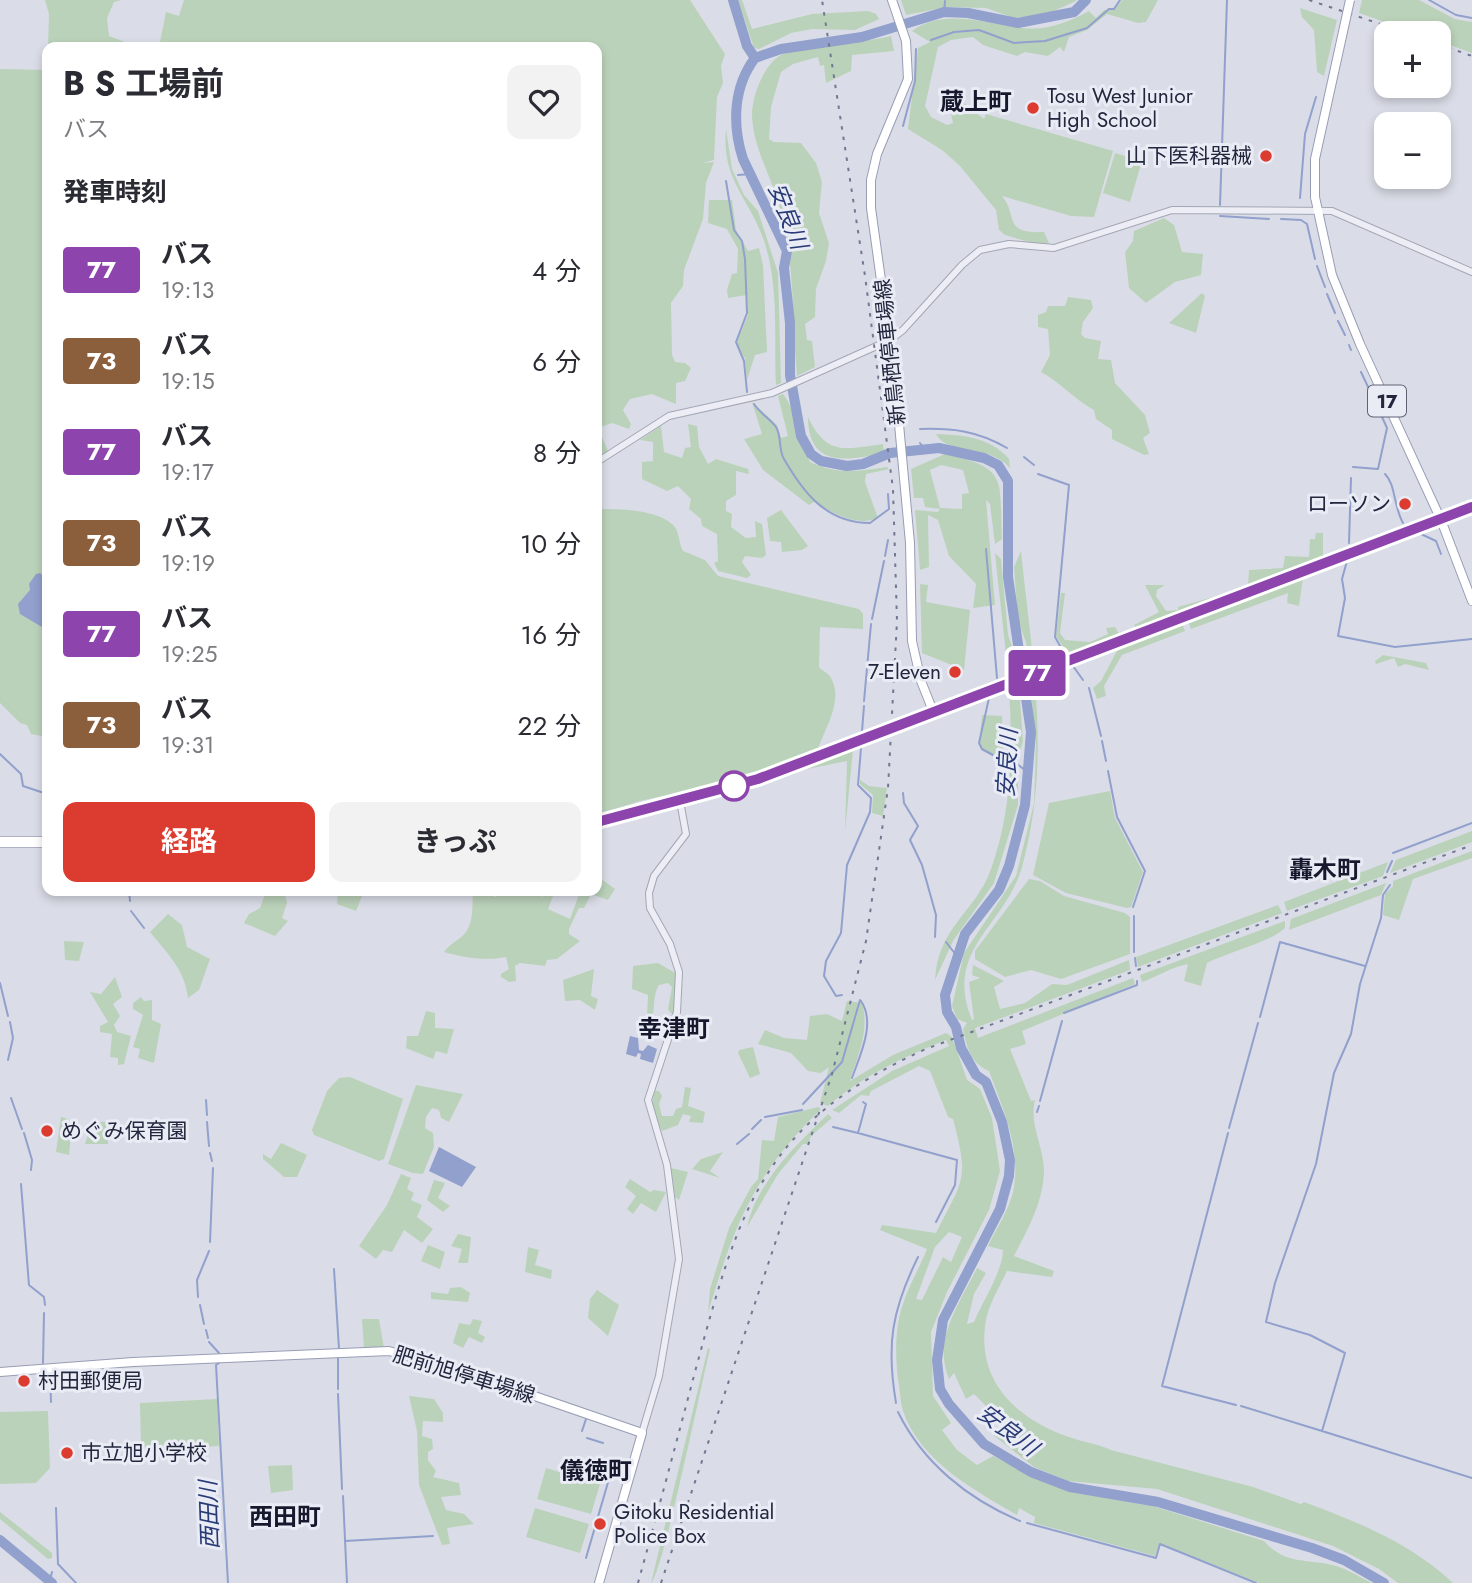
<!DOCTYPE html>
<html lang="ja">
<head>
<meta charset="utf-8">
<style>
  :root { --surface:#fff; --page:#f2f2f3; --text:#2b2b33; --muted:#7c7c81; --accent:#dc3b2f }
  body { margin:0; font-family:Jost,"Noto Sans JP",sans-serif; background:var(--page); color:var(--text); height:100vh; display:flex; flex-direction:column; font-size:26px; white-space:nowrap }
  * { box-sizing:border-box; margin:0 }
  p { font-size:23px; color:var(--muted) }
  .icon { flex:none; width:38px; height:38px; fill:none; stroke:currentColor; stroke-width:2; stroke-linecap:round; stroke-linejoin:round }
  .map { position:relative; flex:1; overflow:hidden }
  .details { position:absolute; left:42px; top:42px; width:560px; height:854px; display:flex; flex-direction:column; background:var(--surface); border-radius:14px; box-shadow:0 4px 10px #0003 }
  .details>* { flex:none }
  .badge { padding:0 14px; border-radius:5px; font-size:24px; line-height:46px }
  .fabs { position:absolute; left:1374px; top:21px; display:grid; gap:14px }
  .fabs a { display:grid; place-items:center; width:77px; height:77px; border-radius:14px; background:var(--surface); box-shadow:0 4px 10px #0003; font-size:35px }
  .map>.badge { position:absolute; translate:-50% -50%; box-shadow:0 0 0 4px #fff }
  h2 { padding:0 21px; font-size:26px; line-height:63px }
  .round { display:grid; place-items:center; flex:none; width:74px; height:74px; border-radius:14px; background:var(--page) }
  .headline { display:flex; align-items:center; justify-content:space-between; height:119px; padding:0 21px }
  h1 { font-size:33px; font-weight:700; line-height:52px }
  .primary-button { display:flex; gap:14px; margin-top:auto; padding:14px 21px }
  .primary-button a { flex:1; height:80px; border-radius:14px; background:var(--accent); color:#fff; font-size:28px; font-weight:700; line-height:80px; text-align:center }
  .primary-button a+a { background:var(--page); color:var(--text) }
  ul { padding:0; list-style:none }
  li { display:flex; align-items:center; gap:21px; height:91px; padding:0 21px }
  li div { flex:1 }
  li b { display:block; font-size:26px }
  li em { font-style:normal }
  li .badge { min-width:77px; font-weight:700; text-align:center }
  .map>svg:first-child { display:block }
</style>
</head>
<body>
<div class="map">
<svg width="1472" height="1583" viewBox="0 0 1472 1583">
  <rect width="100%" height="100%" fill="#dadde7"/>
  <path fill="#bbd2ba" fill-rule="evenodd" d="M45 0H122L114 2 107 18 109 36 128 43 130 47H48L49 14Z
    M184 0H690L725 54 721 66 723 83 717 97 714 160 702 163 714 162 706 183 703 219 684 270 683 286 671 303 672 355 675 362 685 363 691 368 685 381 676 383V404L652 394 630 399 623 410 631 424 629 429 612 423 598 428 608 451 597 457V47H159L166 12 179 16Z
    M738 0H742L752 29 812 14 868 11 876 14 879 19 855 30 812 29 791 33 759 49 754 48Z
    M901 0H1076V1L1045 15 1014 18 986 8 947 7 906 15Z
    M1122 0H1158L1146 22 1138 23 1107 14 1087 30 1069 37 1064 52 1060 47 1048 56 1025 52 1017 56 983 45 973 37 951 40 938 47 925 106 931 117 947 125 953 123 951 114 956 104 964 103 984 119 986 114 1113 151 1094 217 1071 216 1002 196C1019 217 1002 234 1044 232L1049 243 1036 244 1005 235 999 230 996 210 960 166 942 150 908 129 918 48 930 42 912 31C944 7 988 24 1022 28 1047 31 1069 22 1089 11L1096 18 1104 10 1115 9Z
    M1362 0H1419L1455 19 1472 22V53L1439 41 1438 33H1416L1359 13Z
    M1300 8 1337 20 1324 76 1317 72 1314 30 1302 17Z
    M891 36 894 51 852 55 851 71 826 83 824 65 820 66 818 57 793 64 781 72 771 107 769 139 774 142 801 143 816 163 822 182 819 213 829 243 826 261 816 289 815 317 805 324 807 340 812 341 815 367 797 376C792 321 795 266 781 212 773 178 753 150 752 115 752 96 764 64 781 55 811 39 857 45 891 36Z
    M0 69 47 70V737L31 734 27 725 20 723 0 703Z
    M726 129 732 169 744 195 758 211 778 273 781 383 776 385C774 339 779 288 765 244 751 199 721 181 726 129Z
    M1115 153 1142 161 1130 202 1103 193Z
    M709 200H732L736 230 748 251 759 248 763 265 767 352 755 355 747 380 745 358 738 349 737 341 748 315 747 295 728 298 727 290 732 274 737 273 738 249 727 229 708 223Z
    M1164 218 1174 225 1182 252 1203 254 1201 275 1175 282 1146 303 1129 288 1125 252 1133 241 1134 231Z
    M1202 293 1205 296 1196 333 1169 323Z
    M1068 297 1091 300 1093 308 1083 322 1081 334 1085 338 1101 341 1098 359 1111 360 1115 383 1145 415 1150 433 1143 438 1149 454 1144 455 1112 439V430L1096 419 1094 410C1074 399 1061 383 1041 372L1050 355 1048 329 1038 327V315L1046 312 1048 306H1065Z
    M783 394C798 413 799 440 810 462 837 475 858 471 887 467L889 469 866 474 865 482 878 518C854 527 834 513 814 502L809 505 763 470 744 439 762 434 752 402 777 425 781 438 788 436 778 396Z
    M808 417C827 457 846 449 883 444L884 453C847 461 808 468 808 417Z
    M688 424 697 426 699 447 708 464 716 459 748 469 749 474 736 471V495L726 501V511L732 514 731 527 746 538 756 537 755 521 762 524 766 555 762 558 745 556 742 562 751 575 747 578 718 571 714 563 718 561 717 534 702 526 701 519 689 509 691 499 678 486 667 491 642 479V462L653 461V442L640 440 661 426 664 452 682 458 685 448 691 447Z
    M936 434C963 435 990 437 1009 459L1010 468C987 442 949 457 936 434Z
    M945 454C1010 468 999 480 1002 539L995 544 990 504 986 500 995 605 973 608 976 584 949 556 938 520 928 515 929 567 920 570 915 510 938 512 940 509 925 507 923 498H914L911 469ZM941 465 963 470 969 493 962 494V509L940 508 930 470Z
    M597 509C618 509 657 509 673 525 680 531 678 543 683 551L705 560 718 576 859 609 863 614V629L820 627 819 667C823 672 829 673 831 678 844 701 824 730 818 749L731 781 640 801 597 815Z
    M781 510 808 546 802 550 782 552 781 542 770 541 767 518Z
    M1316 533H1323V557L1248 585 1249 570 1283 568 1285 556 1309 557 1310 539H1315Z
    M1021 551C1032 661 1052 758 1022 867 1005 927 943 949 972 1020L974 1019 969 982 980 978 972 975 973 965 1004 981 994 987 1000 1009 1025 1003 1052 984 1067 985 1129 960 1130 970 975 1028 978 1038 1133 978 1135 984 1022 1031 1026 1044 1010 1049 1031 1101 1035 1100C1029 1124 1043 1145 1044 1169 1044 1201 1028 1229 1014 1256L1054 1271 1052 1277 1007 1271C999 1288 987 1307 985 1326 978 1387 1022 1422 1075 1439 1088 1443 1098 1444 1111 1450L1253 1487 1301 1504 1304 1502C1360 1523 1409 1542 1453 1583H1398L1379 1569 1333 1546 1157 1489 1068 1481 1034 1467 993 1435 1000 1433 1004 1424 974 1394 966 1399 954 1373 949 1379C932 1339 960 1303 977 1268L986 1273 974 1294 967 1324 974 1322C983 1301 1003 1270 1003 1250L988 1246C996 1229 1009 1210 1013 1192 1022 1150 1003 1109 989 1071 971 1063 967 1049 963 1029L967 1023 957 1019 952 1006 964 953 1016 876 1034 803 1036 744 1026 642 1018 621 1014 567Z
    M995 553 1001 559 1008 635 1017 660 1023 741 1018 758V805L994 883 953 941 935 980C938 926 976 912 991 869 1027 768 1005 657 995 553Z
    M1303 578 1299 606 1287 603 1288 593 1191 629 1188 621Z
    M920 584 928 585 926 602 970 610 964 670 922 653Z
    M1145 585H1165L1157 590 1156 596 1166 611 1178 610V607L1231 592 1136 628 1134 625 1159 612Z
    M1061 593H1065L1060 633 1065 640 1090 642 1108 634 1106 628 1115 627 1119 634 1067 653 1056 636Z
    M1182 623 1185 631 1122 655 1104 686 1106 696 1097 699 1093 688 1101 681 1119 647Z
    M1383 655 1426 663 1429 670 1405 664 1398 667 1394 658 1376 664 1375 661Z
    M982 715 1002 716 1004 762 981 750 979 744Z
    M853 749 845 832 847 761 802 770 747 789Z
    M860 780 869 786 887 788 883 816 872 813 873 795 860 784Z
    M1110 791 1115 818 1143 872 1131 907 1127 908 1066 893 1033 875 1049 803Z
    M1472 831V842L1390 873 1396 860Z
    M1472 851V858L1413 879 1399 920 1383 915 1385 894 1393 886V881Z
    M1388 862 1383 876 1287 911 1284 902Z
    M597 876 615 889 608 900 591 894 584 908H579L569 929V934L580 941 557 959 547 960 545 966 520 963 515 966 516 981 509 982 501 977V974L509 969 506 957C484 961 466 958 444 952 450 943 460 940 466 932 474 920 472 905 473 891L496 897 498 891H529L542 897 545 891H555L548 909 570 919 580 892 577 891H597Z
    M1029 879 1040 881 1064 896 1125 913 1130 917V954L1061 979 1031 970 1005 977 975 959V951Z
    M1386 883 1381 895 1289 930 1291 919Z
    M266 891H284L287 903 282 918 288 921 275 936 244 923 249 914 260 908Z
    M338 891H364L356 911 337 904Z
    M1278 905 1282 913 1138 967 1136 957Z
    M168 914 182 925 187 947 210 959 199 990 188 998C185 970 167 953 150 932Z
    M1285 921V928C1271 942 1228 952 1207 963L1201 986 1184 981 1188 964C1171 967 1159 976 1142 982L1140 975Z
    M64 941 84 942 79 961 65 960Z
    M658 963 677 974 673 1016 668 1009 672 987 668 983 659 985C652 996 656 1008 651 1020L647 1019 648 995 632 989 633 966Z
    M594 969 591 996 598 999 595 1010 580 1000 565 1001 563 980Z
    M115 977 122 997 113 1004 120 1016 114 1025 117 1032 131 1036 124 1064 118 1065V1058L110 1057 112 1034 100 1032V1026L108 1022 90 992 101 994Z
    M141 997 144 1001 152 1000V1020L161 1024 154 1063 138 1058 140 1049 133 1047 143 1015 133 1009V1003Z
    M847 1001 862 1003C870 1031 858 1054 850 1081L893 1055 946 1033 952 1037 967 1080 980 1089 992 1118 1000 1171 989 1210 947 1292 931 1332 933 1396 951 1423 942 1430 957 1450 977 1465 993 1456 1046 1483 1078 1493 1156 1507 1264 1541C1286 1566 1308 1558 1336 1566 1348 1569 1361 1578 1372 1583H1259L1160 1543 1155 1556 1034 1523 1035 1517 1019 1508 1017 1515C974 1490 920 1461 903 1411 900 1401 900 1389 898 1379 895 1355 895 1326 903 1304 909 1285 920 1267 927 1249L880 1230 882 1225 936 1233C964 1178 969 1180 953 1119L948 1117 930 1071 919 1066 871 1091 869 1096 861 1095 839 1113 832 1110 892 1071 949 1046 946 1040C902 1058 864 1075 828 1106L820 1103 829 1067 821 1073 808 1071 791 1053 758 1044 765 1030 784 1038 807 1040 810 1016 827 1014 842 1021ZM949 1232 962 1237 951 1262 943 1257 922 1300 916 1299 935 1247Z
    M426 1011 435 1013V1028L454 1029 447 1054 436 1051 433 1059 406 1048 407 1036H418Z
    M753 1047 760 1074 750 1078 738 1053 739 1050Z
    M350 1077 403 1099 384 1159 379 1161 314 1135 312 1130 327 1091 339 1078Z
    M416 1085 463 1094 449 1122 441 1118 439 1110 432 1108 426 1117 425 1128 433 1133 434 1147 423 1174 413 1173 388 1164Z
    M685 1087 691 1088 688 1106 705 1112 703 1123 689 1122 691 1116 683 1114 678 1125 662 1131 652 1109 654 1091H659L662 1096 659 1104 662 1116H673L676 1109 682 1107Z
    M818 1107 821 1109C754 1174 734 1225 708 1313L710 1289 729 1228 751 1187 758 1179 762 1140 774 1141 778 1117Z
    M828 1114 832 1118 811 1136 808 1144H803L778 1174 747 1227C757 1182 796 1145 828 1114Z
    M61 1117 68 1119 65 1132 71 1135 69 1155 56 1152Z
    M92 1122H108V1144H85Z
    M281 1143 307 1155 297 1177H284L263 1159V1154L271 1159Z
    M723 1152 710 1171 720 1178 692 1169 701 1159Z
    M671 1168 688 1172 679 1200 675 1197Z
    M401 1174 411 1178 407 1189 414 1193 411 1200 422 1205 417 1217 433 1229 422 1243 404 1230 392 1252 383 1250 376 1259 359 1246 387 1205Z
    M630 1179 650 1192 654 1190 666 1192 656 1212 641 1203 633 1214 627 1209 636 1196 625 1187Z
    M434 1180 445 1183 438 1198 450 1206 443 1212 427 1200Z
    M458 1234 471 1237 468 1263H458L462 1249 451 1246Z
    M428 1245 445 1252 440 1269 421 1261Z
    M528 1247 539 1250 535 1265 552 1270 551 1279 525 1272Z
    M461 1287 470 1293 468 1302 431 1299V1292L448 1294 450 1288Z
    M597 1290 619 1305 608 1336 588 1318 590 1299Z
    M362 1319H379L384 1348H364Z
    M473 1319 482 1321 478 1333 485 1337 482 1343 469 1337 463 1348 453 1343 459 1323 470 1325Z
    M708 1348 710 1349C702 1381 663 1573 651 1583Z
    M409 1396 434 1399 443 1413V1422L423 1421 422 1436 432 1439 433 1449 428 1452V1460L436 1471 433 1477 459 1483 461 1495 441 1497 446 1510 464 1514 474 1524 447 1528 450 1544 442 1545 419 1485 417 1431Z
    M217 1399 219 1446 141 1450 140 1403Z
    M48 1411 50 1468 36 1483 0 1484V1412Z
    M292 1465 293 1490 271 1493 268 1466Z
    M546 1468 600 1484 591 1514 537 1499Z
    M535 1508 589 1524 580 1553 526 1537Z
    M0 1512 52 1553V1558L48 1559 0 1519Z"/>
  <path fill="#91a0cc" d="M40 573 46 578C46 592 53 616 42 627L20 614 18 604 30 590 29 584 36 574Z
    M630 1036 638 1038 639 1050 643 1051 648 1045 657 1049 653 1063 640 1059 641 1054 638 1053 636 1057 626 1054Z
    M439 1147 476 1167 462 1187 429 1171Z"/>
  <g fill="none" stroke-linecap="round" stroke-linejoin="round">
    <path stroke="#91a0cc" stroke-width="2" d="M1429 0 1456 15 1472 18
      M944 12 945 1
      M931 40 954 32 979 30 1014 43 1045 41 1087 28 1109 9H1114L1120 0
      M903 126 915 81 916 49
      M738 175 751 174
      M726 181 734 230 742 241 745 259 747 313 736 342 744 361 747 392
      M1300 198 1305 134 1316 97
      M1220 205 1227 0
      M1220 216 1269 219
      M1281 219 1301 220 1307 224 1315 259
      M1317 266 1325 287
      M1327 294 1335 313
      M1338 321 1345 335
      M1349 345 1351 350
      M1361 372 1369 389
      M1373 398 1378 409
      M754 404C760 413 770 419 776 427 782 437 778 449 784 459 803 492 826 523 870 523L889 509 888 494
      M920 429C953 428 978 431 1007 448
      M920 443 924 448
      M1024 457 1034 465
      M1353 467 1378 469 1387 428 1382 417
      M1038 474 1069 485 1055 637 1064 653
      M1385 474C1396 485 1393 505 1403 523
      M1421 534 1436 541 1441 554
      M1349 543 1351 478
      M986 549 997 678
      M885 556 888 540
      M1347 561 1342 579 1345 598 1338 636 1395 647 1472 639
      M872 619 884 561
      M1073 666 1083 680
      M1089 688 1101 736
      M989 698 979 743 982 749 1002 760
      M864 701 871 624
      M862 731 864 706
      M1102 741 1106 761
      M0 754 21 774 23 786 47 794
      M1015 762 1027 772
      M1108 771 1117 817 1145 871 1133 907
      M903 793 904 803 918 826 910 840 922 865 936 915 935 937
      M1393 853 1472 823
      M1387 872 1392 861
      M1390 885 1383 895 1381 918 1360 984 1351 1034 1334 1073 1316 1164 1275 1283 1266 1322 1310 1335 1345 1353 1322 1431 1472 1478
      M129 891 130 901
      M131 911 144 928
      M1134 916V952
      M946 942 956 955
      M1135 958 1136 966
      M0 983 8 1016
      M842 995 836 996 824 976 826 961 841 933 847 865 870 812 871 798 858 785 861 748
      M1064 1013 1137 985V981
      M1260 1017 1280 942 1365 966
      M8 1060 13 1038 10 1022
      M852 1078C860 1055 876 1023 861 1001
      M11 1098 22 1129
      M206 1100 207 1115
      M1040 1101 1062 1021
      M863 1102 866 1104 858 1133 957 1160 955 1185 936 1222
      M803 1104 842 1062 860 1000
      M1037 1112 1039 1106
      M765 1117 802 1110
      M207 1122 209 1146
      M833 1127 858 1133
      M1229 1128 1258 1023
      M752 1129 761 1120
      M24 1133 32 1160 31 1170
      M1228 1133 1162 1386 1236 1405
      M737 1144 749 1134
      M210 1153 212 1161
      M21 1184 29 1285 44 1297 45 1305
      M210 1242 213 1168
      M334 1269 339 1349
      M198 1297 197 1280 209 1251
      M200 1305 204 1324
      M206 1330 208 1338
      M209 1342 219 1353
      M43 1363 44 1313
      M219 1363 216 1365 228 1583
      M50 1370 51 1402
      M338 1389V1357
      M338 1394 342 1489
      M896 1403C886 1344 892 1310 918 1257
      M1241 1406 1322 1431
      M898 1412C923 1463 968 1499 1020 1521
      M582 1431 586 1419
      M587 1438 603 1443
      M343 1496 347 1583
      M56 1508 58 1564 76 1583
      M1027 1523 1156 1558 1160 1544 1256 1583
      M345 1541 433 1536
      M586 1558 611 1472
      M50 1580 52 1572"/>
    <path stroke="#91a0cc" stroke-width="10" d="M733 0 747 46 755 58
      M1086 0 1074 12 1018 23 968 13 944 12 862 37 781 49 755 58C733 87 732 125 743 159L787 251 784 268 790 323V375L801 436 811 454 821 461 847 466 863 464 890 453 939 448 984 458 998 465 1008 481V577L1031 732 1025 805 1009 866 999 890 965 934 945 995 947 1012 956 1027 961 1048 976 1075 986 1082 1002 1122 1010 1160 1009 1176 1000 1209 943 1320 937 1360 940 1389 949 1404 984 1444 1031 1472 1070 1487 1158 1502 1312 1548 1344 1560 1384 1583
      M0 1540 52 1583"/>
    <g stroke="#a3a6b4" stroke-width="8">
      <path id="minor" d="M597 462 669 416 772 393 890 340 903 330 962 265 980 250 1009 244 1054 248 1172 210 1332 211 1472 272
        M642 1433 659 1376 679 1259 667 1165 648 1100 677 1012 679 972 670 944 650 908 649 893 654 876 686 834 680 801"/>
    </g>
    <g stroke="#989db4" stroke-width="10">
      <path id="major" d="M892 0 906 41 908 79 877 154 871 180V208L895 381 910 543 912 641 921 681 933 711
        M1315 197 1332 275 1360 344 1441 520 1472 601
        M0 1372 133 1362 389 1351 456 1369 642 1433 599 1583"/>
    </g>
    <g stroke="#80869f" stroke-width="11">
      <path id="highway" d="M597 822 758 779 1472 507
        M0 842H47"/>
    </g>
    <use href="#minor" stroke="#edeef5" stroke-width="6"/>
    <use href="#major" stroke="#fff" stroke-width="8"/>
    <use href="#highway" stroke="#fff" stroke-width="10"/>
    <path stroke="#727792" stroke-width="2" stroke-dasharray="3.5 7" stroke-linecap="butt" d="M1309 0 1407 33
      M1438 44 1472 56
      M638 1583C658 1511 677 1440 696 1368 740 1207 763 1122 926 1049L1472 845
      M661 1583 832 1074 866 941 888 788 897 621 893 489 865 276 822 0"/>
    <g stroke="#989db4" stroke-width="10" stroke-linecap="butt">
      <path id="major-bridge" d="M1315 197V159L1350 0"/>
    </g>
    <use href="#major-bridge" stroke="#fff" stroke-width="8"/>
  </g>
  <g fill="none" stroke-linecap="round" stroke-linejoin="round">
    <g stroke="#fff" stroke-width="16">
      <path id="line" d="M597 822 758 779 1472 507"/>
    </g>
    <use href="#line" stroke="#8e44ad" stroke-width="10"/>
  </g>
  <g fill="#dc3b2f" stroke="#eaecf5" stroke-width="2.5">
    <circle cx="1033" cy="108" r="7"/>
    <circle cx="1266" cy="156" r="7"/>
    <circle cx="1405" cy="504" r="7"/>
    <circle cx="955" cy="672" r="7"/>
    <circle cx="47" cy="1131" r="7"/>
    <circle cx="24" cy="1381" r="7"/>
    <circle cx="67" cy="1453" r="7"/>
    <circle cx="600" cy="1524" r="7"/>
  </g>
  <circle fill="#fff" stroke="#8e44ad" stroke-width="3.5" cx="734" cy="786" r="14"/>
  <g text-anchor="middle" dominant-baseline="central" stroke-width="6" stroke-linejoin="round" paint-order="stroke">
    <rect fill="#eaecf5" stroke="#5f6275" stroke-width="2" x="1368" y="385.5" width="38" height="31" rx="5"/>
    <g font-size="19" font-weight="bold" fill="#23273e">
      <text x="1387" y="401">17</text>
    </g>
    <g font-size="21" fill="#23273e" stroke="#eaecf5" text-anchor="start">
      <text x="1047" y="96">Tosu West Junior<tspan x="1047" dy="24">High School</tspan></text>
      <text x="1252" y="156" text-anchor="end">山下医科器械</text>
      <text x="1391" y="504" text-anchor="end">ローソン</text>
      <text x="941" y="672" text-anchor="end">7-Eleven</text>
      <text x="61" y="1131">めぐみ保育園</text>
      <text x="38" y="1381">村田郵便局</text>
      <text x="81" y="1453">市立旭小学校</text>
      <text x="614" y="1512">Gitoku Residential<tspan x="614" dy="24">Police Box</tspan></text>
    </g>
    <g font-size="21" fill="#23273e" stroke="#eaecf5">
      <text transform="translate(890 352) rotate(-96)">新鳥栖停車場線</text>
      <text transform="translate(464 1375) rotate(17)">肥前旭停車場線</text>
    </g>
    <g font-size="23" font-style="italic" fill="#293b76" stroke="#eaecf5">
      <text transform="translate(788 216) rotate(69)">安良川</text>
      <text transform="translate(1007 763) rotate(-87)">安良川</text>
      <text transform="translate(1008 1430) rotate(37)">安良川</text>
      <text transform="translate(209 1515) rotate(-92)">西田川</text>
    </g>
    <g font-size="24" font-weight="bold" fill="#16192e" stroke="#eaecf5">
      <text x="976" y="101">蔵上町</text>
      <text x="1325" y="869">轟木町</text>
      <text x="674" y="1028">幸津町</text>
      <text x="596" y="1470">儀徳町</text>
      <text x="285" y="1516">西田町</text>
    </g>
  </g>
</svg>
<div class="fabs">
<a>+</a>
<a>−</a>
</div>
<b class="badge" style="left:1037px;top:673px;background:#8e44ad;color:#fff">77</b>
<section class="details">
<div class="headline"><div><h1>B S 工場前</h1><p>バス</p></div><a class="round"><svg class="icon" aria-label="heart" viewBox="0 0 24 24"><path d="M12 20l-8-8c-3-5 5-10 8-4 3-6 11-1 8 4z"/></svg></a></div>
<h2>発車時刻</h2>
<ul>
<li><span class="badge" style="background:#8e44ad;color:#fff">77</span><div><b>バス</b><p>19:13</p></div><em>4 分</em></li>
<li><span class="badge" style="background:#8b5e3c;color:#fff">73</span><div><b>バス</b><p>19:15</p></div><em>6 分</em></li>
<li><span class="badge" style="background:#8e44ad;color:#fff">77</span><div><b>バス</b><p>19:17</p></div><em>8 分</em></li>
<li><span class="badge" style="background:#8b5e3c;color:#fff">73</span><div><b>バス</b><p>19:19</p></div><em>10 分</em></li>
<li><span class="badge" style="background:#8e44ad;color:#fff">77</span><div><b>バス</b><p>19:25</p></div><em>16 分</em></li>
<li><span class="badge" style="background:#8b5e3c;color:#fff">73</span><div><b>バス</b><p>19:31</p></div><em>22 分</em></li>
</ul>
<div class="primary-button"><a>経路</a><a>きっぷ</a></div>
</section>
</div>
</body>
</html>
